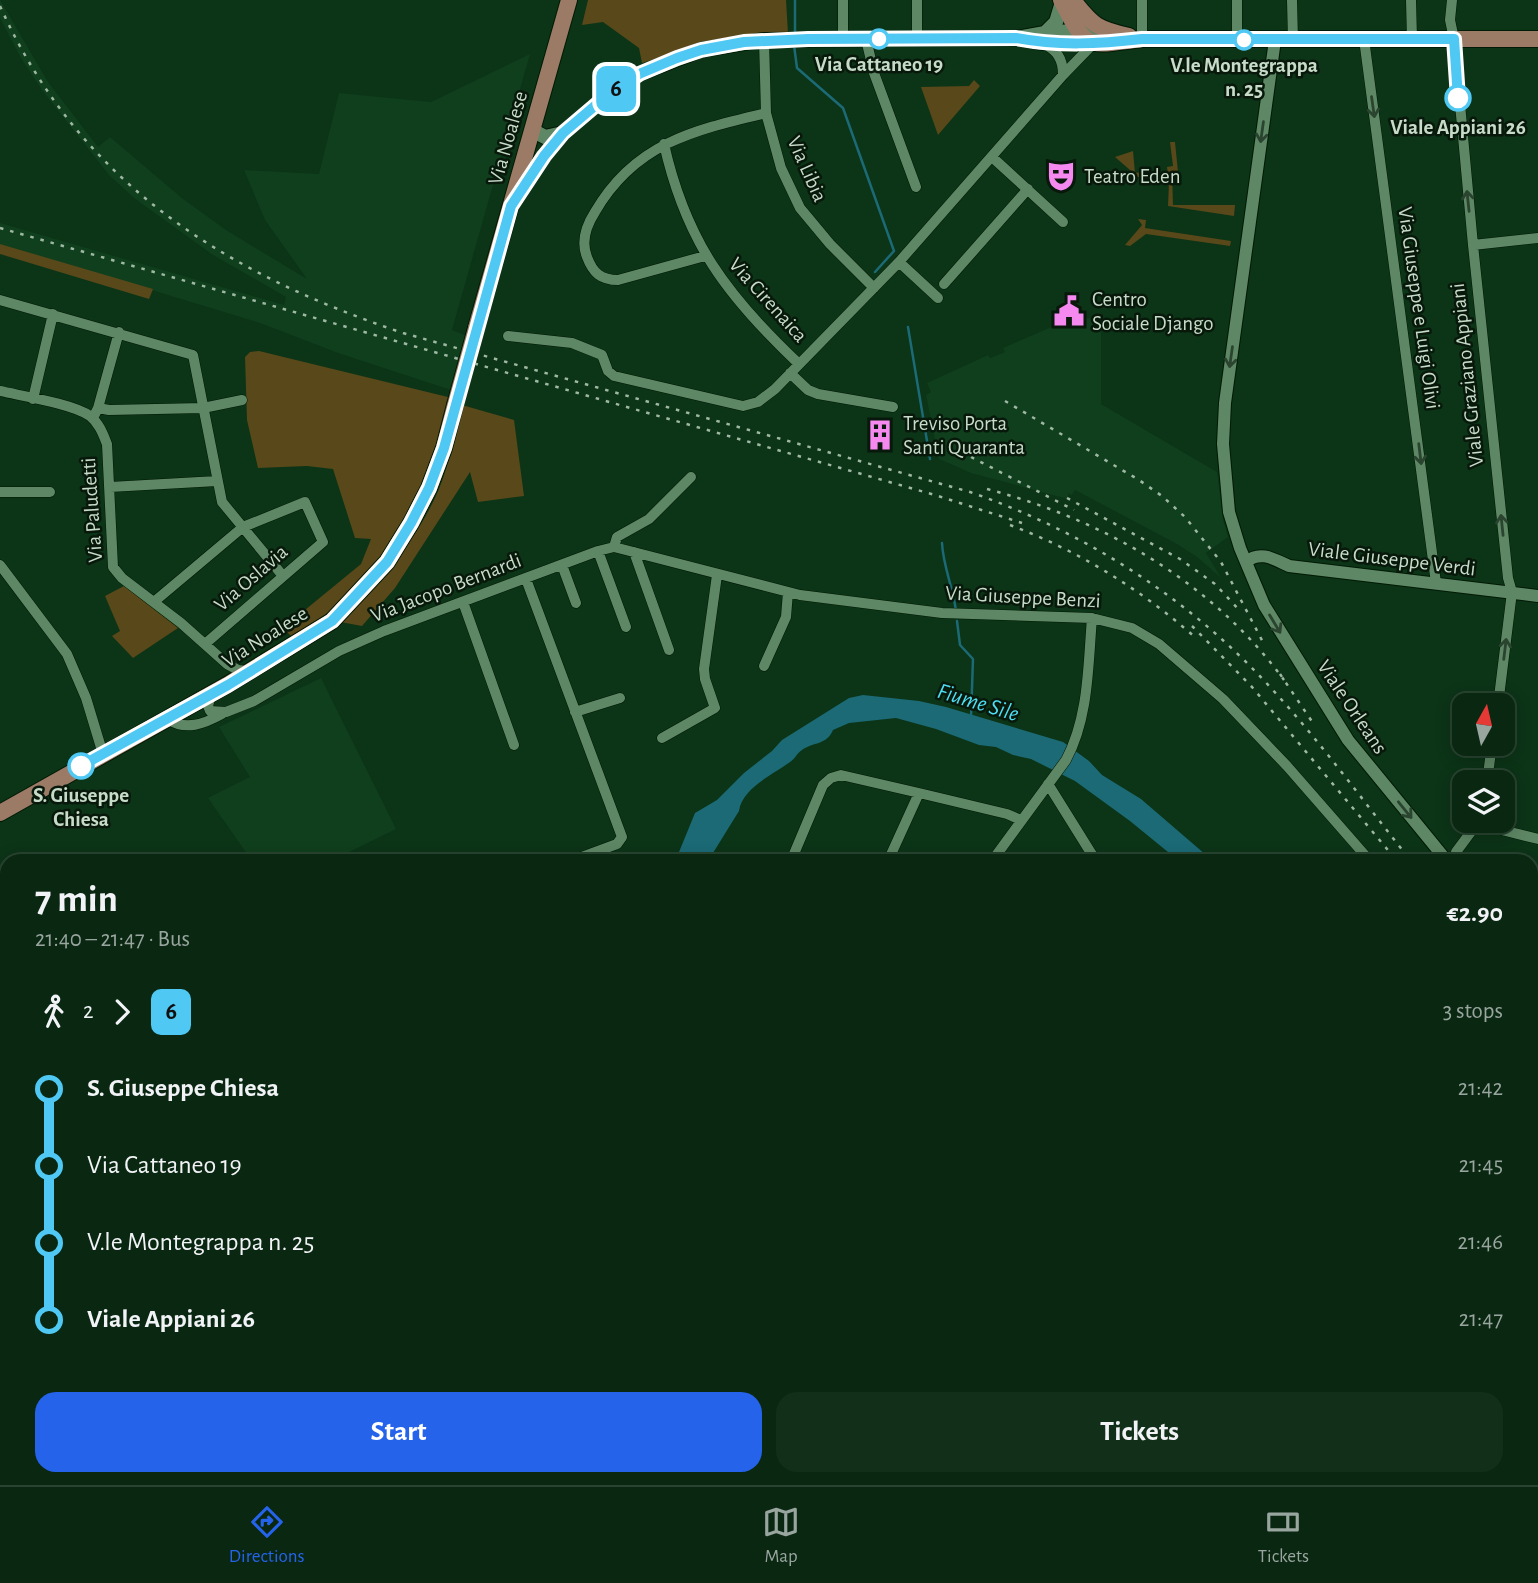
<!DOCTYPE html>
<html lang="en">
<head>
<meta charset="utf-8">
<style>
  :root { --surface:#092711; --page:#122f1a; --text:#f1f3f6; --muted:#99a59f; --line:#294431; --accent:#2563eb }
  body { margin:0; font-family:"Alegreya Sans",sans-serif; background:var(--page); color:var(--text); height:100vh; display:flex; flex-direction:column; font-size:26px; white-space:nowrap }
  * { box-sizing:border-box; margin:0 }
  p { font-size:23px; color:var(--muted) }
  .icon { flex:none; width:38px; height:38px; fill:none; stroke:currentColor; stroke-width:2; stroke-linecap:round; stroke-linejoin:round }
  .map { position:relative; flex:1; overflow:hidden }
  .side { position:absolute; left:0px; top:854px; width:1538px; height:632px; display:flex; flex-direction:column; background:var(--surface); border-radius:21px 21px 0 0; box-shadow:0 4px 18px #0003,0 0 0 2px var(--line) }
  .side>* { flex:none }
  .badge { padding:0 14px; border-radius:10px; font-size:24px; line-height:46px }
  .needle { width:46px; rotate:8deg }
  .fabs { position:absolute; left:1452px; top:693px; display:grid; gap:14px }
  .fabs a { display:grid; place-items:center; width:63px; height:63px; border-radius:14px; background:var(--surface); box-shadow:0 4px 18px #0003,0 0 0 2px var(--line); font-size:35px }
  .map>.badge { position:absolute; translate:-50% -50%; box-shadow:0 0 0 4px #fff }
  .legs { display:flex; align-items:center; gap:10px; height:77px; padding:0 35px; font-size:23px }
  .legs p { margin-inline-start:auto }
  .overview { display:flex; align-items:center; justify-content:space-between; height:119px; padding:0 35px }
  h1 { font-size:38px; font-weight:700; line-height:52px }
  .cta { display:flex; gap:14px; margin-top:auto; padding:14px 35px }
  .cta a { flex:1; height:80px; border-radius:21px; background:var(--accent); color:#fff; font-size:28px; font-weight:700; line-height:80px; text-align:center }
  .cta a+a { background:var(--page); color:var(--text) }
  ul { padding:0 35px; list-style:none }
  li { display:flex; align-items:center; gap:24px; height:77px; font-size:26px }
  li i { display:grid; place-items:center; width:10px; height:100%; margin:0 9px; background:currentColor }
  li i::after { content:''; width:18px; height:18px; margin:-9px; border:5px solid; border-radius:50%; background:var(--surface) }
  li p { margin-inline-start:auto }
  li:first-child i { background:linear-gradient(#0000 50%,currentColor 0) }
  li:last-child i { background:linear-gradient(currentColor 50%,#0000 0) }
  .tabs { display:flex; justify-content:space-around; align-items:center; height:98px; border-top:2px solid var(--line); background:var(--surface); font-size:19px; color:var(--muted) }
  .tabs a { display:grid; justify-items:center; gap:4px }
  .tabs .active { color:var(--accent) }
  .map>svg:first-child { display:block }
</style>
</head>
<body>
<div class="map">
<svg width="1538" height="1485" viewBox="0 0 1538 1485">
  <rect width="100%" height="100%" fill="#0c3417"/>
  <path fill="#103f1d" d="M0 0 48 82 98 147 110 137 182 198 226 230 307 279 265 220 244 170 319 174 339 93 431 102 530 54 452 330 467 336 451 390 338 353 260 323 0 244V223L284 305 286 297 213 255 134 198 109 175 42 90 21 58 0 18Z
    M1101 318V404L1217 472 1223 520 1228 537 1206 553 1221 578 1197 557 1177 544 1075 490 1072 495 1068 493V499L971 473 939 459 926 395 931 392 927 383 988 355 990 358 1005 352 1003 348 1070 319Z
    M321 678 396 829 331 861H252L208 798 250 777 219 727Z"/>
  <path fill="#594819" d="M588 0H786L788 33 708 42 642 63 639 48 603 22 582 25Z
    M974 80 980 86 938 135 921 87 969 86Z
    M1170 142H1175L1178 172H1172L1173 205H1235L1234 216 1168 206 1169 182 1167 167 1173 166Z
    M1133 151 1135 173 1143 172 1141 177H1138L1115 157Z
    M1138 219 1146 220 1145 228 1231 241 1230 246 1146 234 1130 246 1125 245 1142 225Z
    M0 244 153 289 149 299 0 254Z
    M259 351 452 398C431 477 400 551 336 606 322 618 306 627 292 637L283 628 361 564 371 539 355 538 333 469 307 466 258 468 247 420 245 357 250 352Z
    M462 405 514 420 524 496 478 502 470 472 395 588 362 626 335 621C378 583 416 543 439 489 450 463 454 432 462 405Z
    M124 586 178 628 133 658 112 636 120 631 105 596Z
    M1538 1234V1368L1531 1335V1236Z"/>
  <path fill="#1b6a76" d="M863 695 919 701 946 707 1063 742 1089 761 1102 775 1141 799 1213 861H1179L1130 821 1075 781 1031 759 1013 755 996 747 979 745 936 729 896 718 849 723 833 730C827 745 813 742 802 750 797 753 795 759 790 762 774 774 742 788 739 811L708 861H670L679 852 695 813 717 800 744 773 772 751 782 740 849 698Z
    M1531 1350 1538 1379V1423L1531 1418Z
    M121 1479H158L156 1485H116Z"/>
  <g fill="none" stroke-linecap="round" stroke-linejoin="round">
    <path stroke="#1b6a76" stroke-width="2.5" d="M795 0V35
      M794 45 797 68 843 108 894 251 875 272
      M908 327 930 459
      M942 543C943 566 953 587 956 611
      M957 621 960 645 973 659 971 717"/>
    <g stroke="#001a05" stroke-width="11">
      <path id="minor" d="M843 0V39
        M917 0V39
        M1142 0V39
        M1237 0V40
        M1292 0 1293 40
        M1411 0 1412 39
        M1452 0 1450 20 1454 39 1473 245 1508 578 1512 592 1498 705
        M866 39 874 73 916 187
        M1364 39 1436 583
        M764 40 766 113 781 168 800 208 830 244 874 288
        M1043 43C1057 51 1063 58 1063 75
        M664 144C686 242 727 296 799 364
        M992 157 1063 222
        M1473 245 1538 238
        M705 256 618 280C601 280 593 273 587 257 581 242 586 226 595 212 635 143 694 130 766 113
        M899 262 938 298
        M944 284 1028 189
        M0 300 193 355 222 502 283 576
        M508 336 572 343 602 355 608 371 614 376 743 406 758 402 775 389 899 262 1063 75 1094 43
        M790 373 808 390 818 394 893 407
        M0 391C22 396 74 404 90 416 99 423 103 434 107 444L113 567 122 578 181 623 227 664 238 670 247 671
        M33 399 53 314
        M98 408 119 332
        M93 418 98 408 109 410 203 408 242 400
        M110 487 217 481
        M0 492H50
        M614 547 617 537 649 519 691 477
        M598 551 626 627
        M634 552 669 650
        M0 565 67 654 86 698 103 754
        M562 565 576 603
        M526 579 622 837 617 844 571 861
        M155 601 243 527 305 502 323 542 205 644
        M463 602 514 745
        M764 666 786 617 788 592
        M211 695 208 706 210 711 226 712 254 701 339 651 384 631 598 551 614 547 800 595 942 613 1092 618 1132 628 1159 644 1223 699 1287 766 1370 861
        M575 712 620 698
        M167 719C186 731 204 724 222 714
        M662 738 715 708 705 679 704 669 717 575
        M1487 782 1492 744
        M1048 784 1096 861
        M1478 824 1538 839
        M791 861 823 785 831 778 841 775 919 793
        M888 861 919 793 1007 814 1021 820
        M992 861 1066 760C1089 717 1088 665 1092 618
        M1456 861V852L1479 821
        M0 887 7 913
        M1531 1063 1538 1074
        M0 1263 7 1286
        M727 1479 728 1485
        M1470 1479 1474 1485
        M829 1485 830 1479
        M973 1485 975 1479
        M1046 1485 1048 1479
        M1182 1485 1183 1479
        M1295 1485 1296 1479"/>
    </g>
    <g stroke="#001a05" stroke-width="14">
      <path id="tertiary" d="M1275 40 1225 403 1223 444 1229 512 1240 548 1264 605 1348 740 1447 861
        M1246 562C1260 550 1274 559 1289 566L1538 596
        M1531 960 1538 968
        M911 1479 948 1485
        M537 1485 592 1479"/>
    </g>
    <g stroke="#001a05" stroke-width="16">
      <path id="secondary" d="M1045 33 1056 22 1062 2
        M532 130 545 137 563 133
        M515 200 544 156 563 133 610 93 639 74 701 50 764 40 1016 38 1045 33 1100 29 1098 39 1094 43H1042L1016 38"/>
    </g>
    <g stroke="#001a05" stroke-width="18">
      <path id="primary" d="M1061 0C1088 52 1086 46 1142 39H1538
        M1073 0C1093 26 1098 29 1129 36
        M476 328 569 0
        M0 813 227 685 332 621 387 562 411 523 429 488 444 448 455 405"/>
    </g>
    <use href="#minor" stroke="#5e8765" stroke-width="10"/>
    <use href="#tertiary" stroke="#5e8765" stroke-width="12"/>
    <use href="#secondary" stroke="#5e8765" stroke-width="14"/>
    <use href="#primary" stroke="#9b7a66" stroke-width="16"/>
    <path stroke="#9fb8a3" stroke-width="2.5" stroke-dasharray="3.5 7" stroke-linecap="butt" d="M0 6C80 184 225 273 403 333L970 492C1076 529 1173 588 1252 668 1310 727 1359 796 1411 861
      M0 228 935 495 1022 523
      M1005 401 1139 480 1162 496 1185 517 1221 562 1265 646
      M963 444 986 456
      M971 457 1074 510
      M987 489C1104 520 1212 582 1284 680
      M1067 498 1180 559 1215 584 1241 612
      M1010 525C1079 551 1142 590 1197 639
      M1192 626 1252 687 1397 861
      M1280 674 1315 726
      M1531 1000 1538 1007
      M1531 1017 1538 1023"/>
    <g stroke="#001a05" stroke-width="18" stroke-linecap="butt">
      <path id="primary-bridge" d="M455 405 476 328"/>
    </g>
    <use href="#primary-bridge" stroke="#9b7a66" stroke-width="16"/>
  </g>
  <defs><path id="oneway-shaft" d="M-6 0H5M1.5-3L5.5 0L1.5 3" fill="none" stroke-width="1.6" stroke-linecap="round" stroke-linejoin="round" transform="scale(1.75)"/></defs>
  <g stroke="#2a442f">
    <use href="#oneway-shaft" transform="translate(1373 107) rotate(82)"/>
    <use href="#oneway-shaft" transform="translate(1262 132) rotate(98)"/>
    <use href="#oneway-shaft" transform="translate(1468 201) rotate(-96)"/>
    <use href="#oneway-shaft" transform="translate(1231 357) rotate(98)"/>
    <use href="#oneway-shaft" transform="translate(1420 454) rotate(83)"/>
    <use href="#oneway-shaft" transform="translate(1502 525) rotate(-96)"/>
    <use href="#oneway-shaft" transform="translate(1275 624) rotate(59)"/>
    <use href="#oneway-shaft" transform="translate(1505 649) rotate(-83)"/>
    <use href="#oneway-shaft" transform="translate(1405 810) rotate(51)"/>
  </g>
  <g fill="none" stroke-linecap="round" stroke-linejoin="round">
    <g stroke="#fff" stroke-width="16">
      <path id="line-1" d="M81 766 228 685 332 621 387 562 411 523 429 488 444 448 511 206 544 156 563 133 610 93 639 74 677 58 701 50 744 42 808 39 1016 38C1058 46 1099 44 1142 39H1454L1458 98"/>
    </g>
    <use href="#line-1" stroke="#50c8f4" stroke-width="10"/>
  </g>
  <defs>
    <g id="theatre-bare" transform="scale(2.415)"><path d="M-5-5.5Q0-4 5-5.5V0Q5 5 0 6Q-5 5-5 0ZM-3.3-2.5H-1v1.5H-3.3ZM1-2.5H3.3v1.5H1ZM-2.8 1Q0 5.5 2.8 1Z" fill="#f589ef" stroke="#08180b" stroke-width="2.5" paint-order="stroke"/></g>
    <g id="civic-bare" transform="scale(2.415)"><path d="M-.6-6.5H3V-4.5H.6V-3L4-1V1h2V6H-6V1h2V-1L-.6-3ZM-1.2 2.5V6h2.4V2.5Z" fill="#f589ef" stroke="#08180b" stroke-width="2.5" paint-order="stroke"/></g>
    <g id="building-bare" transform="scale(2.415)"><path d="M-4-6H4V6H1V3H-1V6H-4ZM-2.5-4.3h1.7v1.8h-1.7ZM.8-4.3h1.7v1.8H.8ZM-2.5-1h1.7V.8h-1.7ZM.8-1h1.7V.8H.8Z" fill="#f589ef" stroke="#08180b" stroke-width="2.5" paint-order="stroke"/></g>
  </defs>
  <g fill-rule="evenodd">
    <use href="#theatre-bare" x="1061" y="176"/>
    <use href="#civic-bare" x="1069" y="311"/>
    <use href="#building-bare" x="880" y="435"/>
  </g>
  <g fill="#fff" stroke="#50c8f4" stroke-width="3.5">
    <circle cx="879" cy="39" r="9"/>
    <circle cx="1244" cy="40" r="9"/>
    <circle cx="1458" cy="98" r="12"/>
    <circle cx="81" cy="766" r="12"/>
  </g>
  <g text-anchor="middle" dominant-baseline="central" stroke-width="5" stroke-linejoin="round" paint-order="stroke">
    <g font-size="21" font-weight="bold" fill="#c6dbc8" stroke="#08180b">
      <text x="879" y="64">Via Cattaneo 19</text>
      <text x="1244" y="65">V.le Montegrappa<tspan x="1244" dy="24">n. 25</tspan></text>
      <text x="1458" y="127">Viale Appiani 26</text>
      <text x="81" y="795">S. Giuseppe<tspan x="81" dy="24">Chiesa</tspan></text>
    </g>
    <g font-size="21" fill="#c6dbc8" stroke="#08180b">
      <text transform="translate(508 138) rotate(-74)">Via Noalese</text>
      <text transform="translate(807 169) rotate(66)">Via Libia</text>
      <text transform="translate(768 300) rotate(48)">Via Cirenaica</text>
      <text transform="translate(1419 308) rotate(82)">Via Giuseppe e Luigi Olivi</text>
      <text transform="translate(1467 375) rotate(-96)">Viale Graziano Appiani</text>
      <text transform="translate(92 510) rotate(-94)">Via Paludetti</text>
      <text transform="translate(1392 559) rotate(7)">Viale Giuseppe Verdi</text>
      <text transform="translate(251 578) rotate(-41)">Via Oslavia</text>
      <text transform="translate(446 588) rotate(-21)">Via Jacopo Bernardi</text>
      <text transform="translate(1023 597) rotate(3)">Via Giuseppe Benzi</text>
      <text transform="translate(265 637) rotate(-32)">Via Noalese</text>
      <text transform="translate(1352 707) rotate(56)">Viale Orleans</text>
    </g>
    <g font-size="21" fill="#c6dbc8" stroke="#08180b" text-anchor="start">
      <text x="1084" y="176">Teatro Eden</text>
      <text x="1092" y="299">Centro<tspan x="1092" dy="24">Sociale Django</tspan></text>
      <text x="903" y="423">Treviso Porta<tspan x="903" dy="24">Santi Quaranta</tspan></text>
    </g>
    <g font-size="23" font-style="italic" fill="#4ddef3" stroke="#08180b">
      <text transform="translate(978 703) rotate(17)">Fiume Sile</text>
    </g>
  </g>
</svg>
<div class="fabs">
<a><svg class="needle" viewBox="-14 -14 28 28"><path d="M0-13l5 13h-10z" fill="#e53935"/><path d="M0 13l5-13h-10z" fill="#99a59f"/></svg></a>
<a><svg class="icon" aria-label="layers" viewBox="0 0 24 24"><path d="M12 4l9 5-9 5-9-5zM3 14l9 5 9-5"/></svg></a>
</div>
<b class="badge" style="left:616px;top:89px;background:#50c8f4;color:#111">6</b>
<section class="side">
<div class="overview"><div><h1>7 min</h1><p>21:40 – 21:47 · Bus</p></div><b>€2.90</b></div>
<div class="legs"><svg class="icon" aria-label="walk" viewBox="0 0 24 24"><circle cx="13" cy="4" r="2"/><path d="M13 8l-2 6 4 7M11 14l-3 7M7 12l3-4h3l4 4"/></svg>2<svg class="icon" aria-label="forward" viewBox="0 0 24 24"><path d="M9 5l7 7-7 7"/></svg><b class="badge" style="background:#50c8f4;color:#111">6</b><p>3 stops</p></div>
<ul>
<li><i style="color:#50c8f4"></i><b>S. Giuseppe Chiesa</b><p>21:42</p></li>
<li><i style="color:#50c8f4"></i><span>Via Cattaneo 19</span><p>21:45</p></li>
<li><i style="color:#50c8f4"></i><span>V.le Montegrappa n. 25</span><p>21:46</p></li>
<li><i style="color:#50c8f4"></i><b>Viale Appiani 26</b><p>21:47</p></li>
</ul>
<div class="cta"><a>Start</a><a>Tickets</a></div>
</section>
</div>
<nav class="tabs">
<a class="active"><svg class="icon" aria-label="directions" viewBox="0 0 24 24"><path d="M12 3l9 9-9 9-9-9zM9 14v-3h6M13 9l2 2-2 2"/></svg>Directions</a>
<a><svg class="icon" aria-label="map" viewBox="0 0 24 24"><path d="M3 6l6-2 6 2 6-2v14l-6 2-6-2-6 2zM9 4v14M15 6v14"/></svg>Map</a>
<a><svg class="icon" aria-label="tickets" viewBox="0 0 24 24"><path d="M3 7h18v10H3zM15 7v10"/></svg>Tickets</a>
</nav>
</body>
</html>
